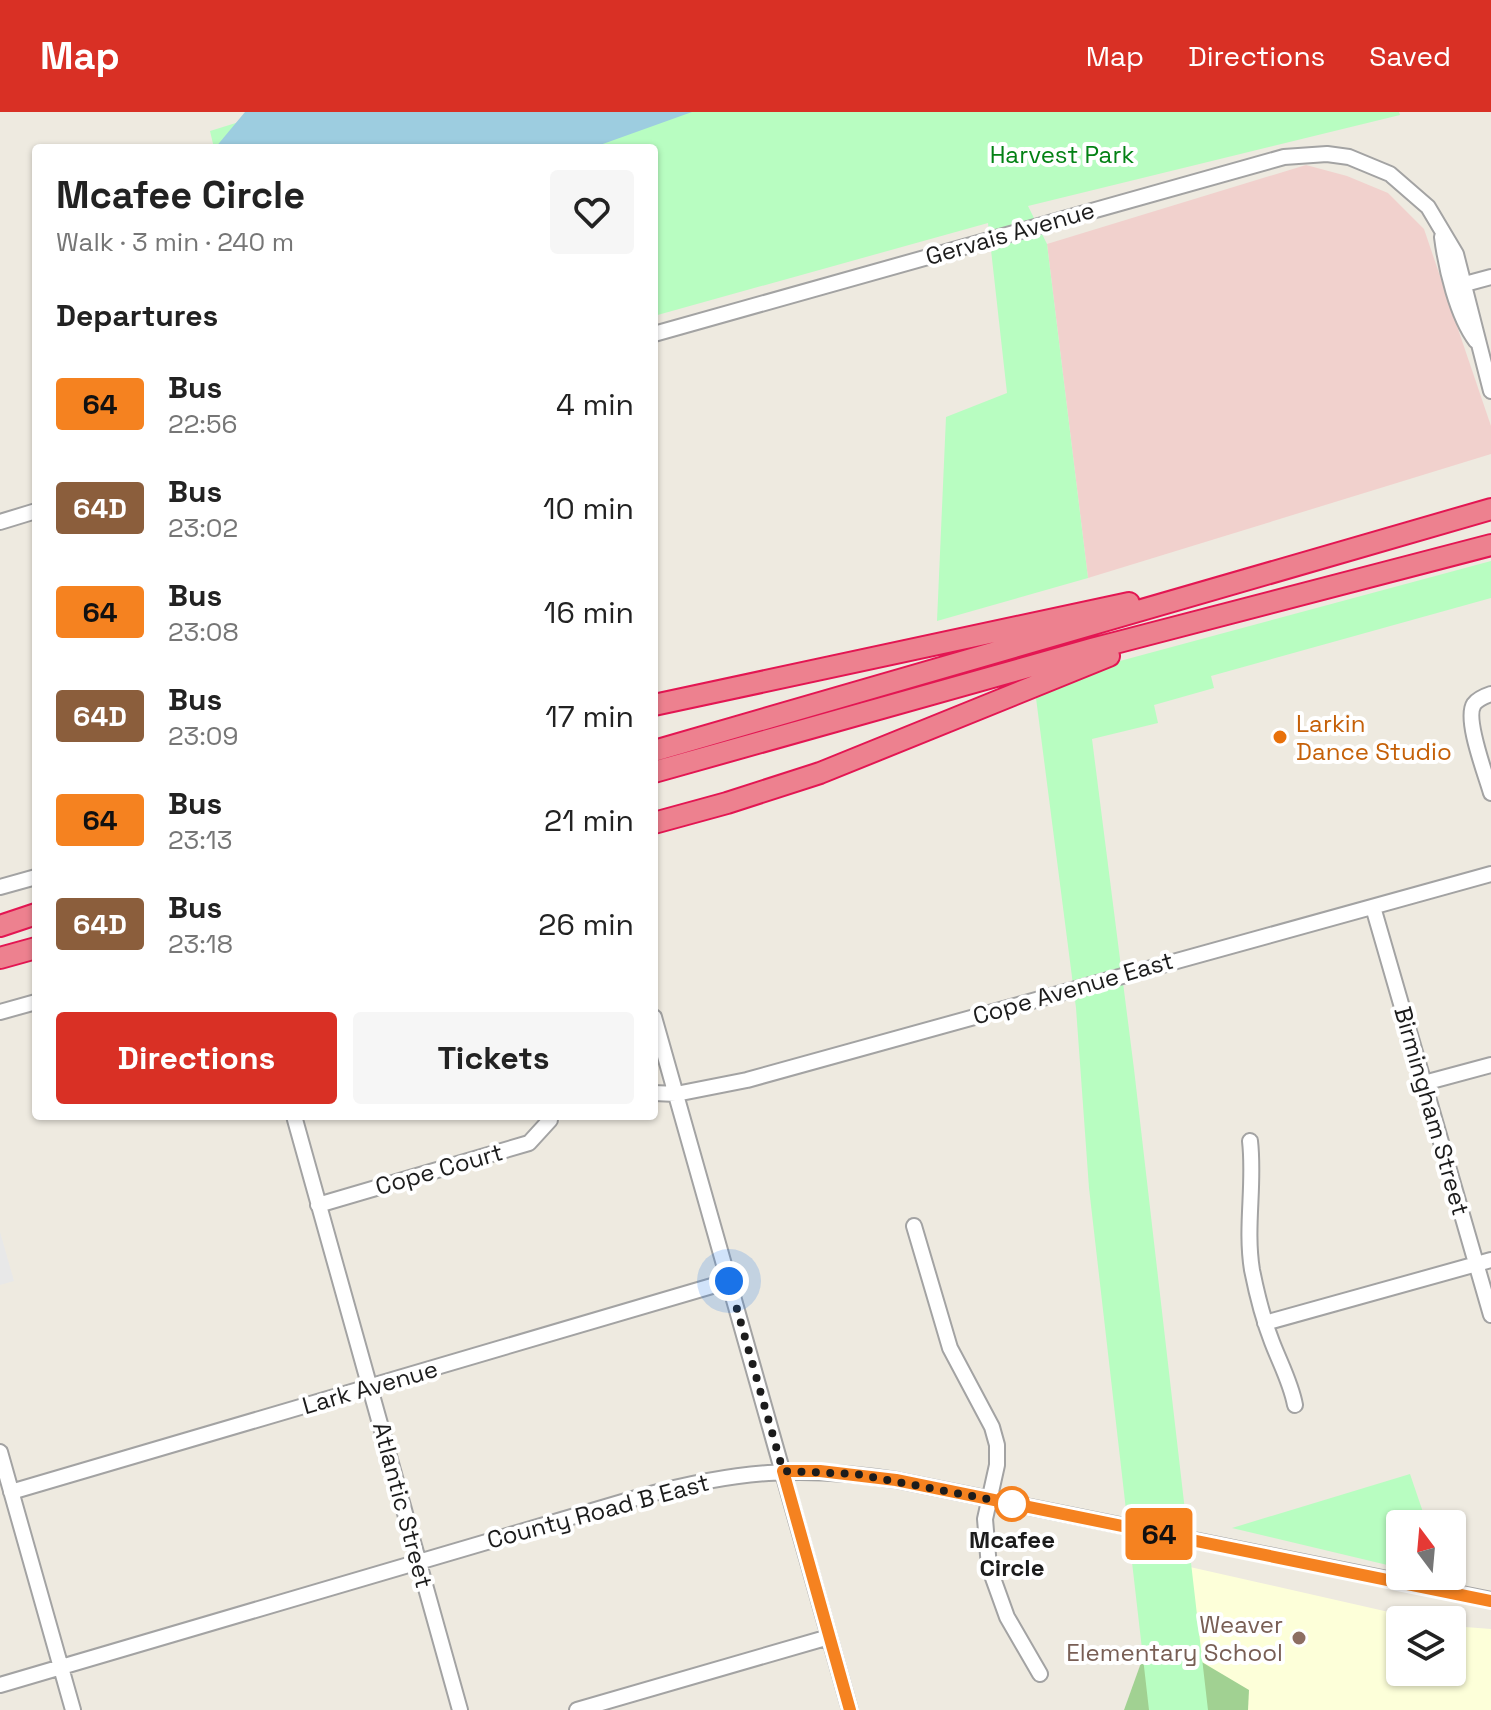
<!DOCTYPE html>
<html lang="en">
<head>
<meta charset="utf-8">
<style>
  :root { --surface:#fff; --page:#f6f6f6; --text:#222; --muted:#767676; --accent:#d93025 }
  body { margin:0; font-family:"Space Grotesk",sans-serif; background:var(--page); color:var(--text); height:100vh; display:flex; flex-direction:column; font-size:30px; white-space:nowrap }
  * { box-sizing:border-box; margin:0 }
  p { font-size:26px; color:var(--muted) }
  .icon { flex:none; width:44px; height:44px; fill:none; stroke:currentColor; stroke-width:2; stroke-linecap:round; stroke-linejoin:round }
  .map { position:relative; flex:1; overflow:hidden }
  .drawer { position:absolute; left:32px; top:32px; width:626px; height:976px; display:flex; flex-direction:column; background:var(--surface); border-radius:8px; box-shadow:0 2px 6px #0004 }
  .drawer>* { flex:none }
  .badge { padding:0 16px; border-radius:6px; font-size:28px; line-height:52px }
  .needle { width:52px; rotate:344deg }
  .buttons { position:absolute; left:1386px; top:1398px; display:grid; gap:16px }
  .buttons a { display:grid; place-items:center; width:80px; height:80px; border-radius:8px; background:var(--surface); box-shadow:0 2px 6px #0004; font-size:40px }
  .you { position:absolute; width:40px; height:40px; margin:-20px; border:6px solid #fff; border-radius:50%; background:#1a73e8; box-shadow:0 0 0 12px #1a73e833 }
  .map>.badge { position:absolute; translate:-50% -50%; box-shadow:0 0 0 4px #fff }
  h2 { padding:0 24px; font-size:30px; line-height:72px }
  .round { display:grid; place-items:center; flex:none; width:84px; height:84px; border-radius:8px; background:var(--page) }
  .summary { display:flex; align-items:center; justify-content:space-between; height:136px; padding:0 24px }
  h1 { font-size:38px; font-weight:600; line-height:60px }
  .primary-button { display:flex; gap:16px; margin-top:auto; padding:16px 24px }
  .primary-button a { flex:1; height:92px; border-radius:8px; background:var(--accent); color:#fff; font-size:32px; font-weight:600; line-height:92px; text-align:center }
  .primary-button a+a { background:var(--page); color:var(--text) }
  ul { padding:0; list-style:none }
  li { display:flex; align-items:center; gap:24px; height:104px; padding:0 24px }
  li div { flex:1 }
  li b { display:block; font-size:30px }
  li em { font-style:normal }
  li .badge { min-width:88px; font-weight:700; text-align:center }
  header { display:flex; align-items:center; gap:48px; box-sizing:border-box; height:112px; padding:0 40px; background:var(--accent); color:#fff }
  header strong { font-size:38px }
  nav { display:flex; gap:44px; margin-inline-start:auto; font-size:28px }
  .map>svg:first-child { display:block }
</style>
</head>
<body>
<header>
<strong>Map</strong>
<nav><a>Map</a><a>Directions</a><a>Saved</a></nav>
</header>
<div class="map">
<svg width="1491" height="1598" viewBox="0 0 1491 1598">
  <rect width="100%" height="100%" fill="#eeeae0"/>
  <path fill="#f1d1cd" d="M1306 53 1347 64 1388 81 1424 117 1491 314V342L1088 466 1047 132Z"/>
  <path fill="#fdffd9" d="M1190 1455 1424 1508H1400V1560H1452V1514L1491 1517V1598H1208Z"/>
  <path fill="#a1d192" d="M1195 1546 1249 1578 1248 1598H1124L1142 1548Z"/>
  <path fill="#b8fdc1" d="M271 0H1399L1400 3 1028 94 1047 132 1088 466 937 509 946 305 1007 281 988 111 654 204V36H214L210 19Z
    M1491 449V486L1211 564 1214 576 1154 593 1158 611 1092 627 1134 957 1208 1598H1149L1089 1076 1076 896 1036 586 1105 553Z
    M1410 1362 1427 1412H1400V1456L1232 1416Z"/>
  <path fill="#e8e8e8" d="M0 1120 14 1169 0 1173Z"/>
  <path fill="#9dcde0" d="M245 0H692L600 33 598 36H215Z"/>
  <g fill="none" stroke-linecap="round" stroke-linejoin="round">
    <g stroke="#a3a3a3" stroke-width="18">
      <path id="minor" d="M1442 125C1446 156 1457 204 1476 229
        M1465 172 1491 165
        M654 222 1284 45 1327 42 1349 45 1390 62 1428 95 1456 142 1491 279
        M0 410 36 399
        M1491 582C1485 584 1478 587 1474 592 1464 607 1486 663 1491 681
        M0 775 36 765
        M1373 795 1491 1203
        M0 900 36 890
        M654 905 850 1598
        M1424 971 1491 953
        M654 981 676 982 747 968 1491 762
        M294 1004 460 1598
        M1250 1029C1255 1072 1245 1115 1252 1158 1257 1183 1263 1207 1272 1230 1280 1251 1291 1271 1295 1293
        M318 1093 529 1031 550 1008
        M914 1114 950 1236 992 1315 997 1333V1353L985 1407 989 1455 1007 1505 1040 1562
        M1265 1211 1491 1148
        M0 1340 73 1598
        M11 1380 729 1169
        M0 1573 643 1384C735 1359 801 1353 896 1368L1491 1488
        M577 1598 829 1525"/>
    </g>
    <g stroke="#e31652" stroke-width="24">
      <path id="highway" d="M654 593 1129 491
        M654 639 1491 397
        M654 660 1092 537 1491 433
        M654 711 727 691 820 661 1109 544
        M0 814 36 802
        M0 846 36 836"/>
    </g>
    <use href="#minor" stroke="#fff" stroke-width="14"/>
    <use href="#highway" stroke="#ed818f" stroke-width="20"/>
  </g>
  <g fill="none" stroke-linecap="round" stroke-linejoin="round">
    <g stroke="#fff" stroke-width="18">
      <path id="line" d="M850 1598 783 1359H820L896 1368 1491 1489"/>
    </g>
    <use href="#line" stroke="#f58220" stroke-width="12"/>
    <path stroke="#1c1c1c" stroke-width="8" stroke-dasharray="0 14.4" d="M729 1169 783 1359 856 1362 1019 1393 1012 1392"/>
  </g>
  <circle fill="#e8710a" stroke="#fff" stroke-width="3" cx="1280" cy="625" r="8"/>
  <circle fill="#fff" stroke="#f58220" stroke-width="4" cx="1012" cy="1392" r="16"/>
  <circle fill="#8d6e63" stroke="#fff" stroke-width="3" cx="1299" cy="1526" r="8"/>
  <g text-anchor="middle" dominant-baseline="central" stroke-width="8" stroke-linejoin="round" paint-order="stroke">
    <g font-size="24" fill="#038114" stroke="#fff">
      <text x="1062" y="42">Harvest Park</text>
    </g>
    <g font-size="24" fill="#1c1c1c" stroke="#fff">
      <text transform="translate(1010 121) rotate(-16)">Gervais Avenue</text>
      <text transform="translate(1073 876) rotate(-16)">Cope Avenue East</text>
      <text transform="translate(1432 999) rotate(74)">Birmingham Street</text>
      <text transform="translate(439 1057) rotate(-16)">Cope Court</text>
      <text transform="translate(370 1275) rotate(-16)">Lark Avenue</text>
      <text transform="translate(403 1393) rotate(75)">Atlantic Street</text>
      <text transform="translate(598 1399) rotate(-15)">County Road B East</text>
    </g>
    <g font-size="24" fill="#c56008" stroke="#fff" text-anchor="start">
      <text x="1296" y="611">Larkin<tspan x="1296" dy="28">Dance Studio</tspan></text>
    </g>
    <g font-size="24" font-weight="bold" fill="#1c1c1c" stroke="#fff">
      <text x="1012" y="1427">Mcafee<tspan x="1012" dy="28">Circle</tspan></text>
    </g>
    <g font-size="24" fill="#785e54" stroke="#fff" text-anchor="end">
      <text x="1283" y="1512">Weaver<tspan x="1283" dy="28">Elementary School</tspan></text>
    </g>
  </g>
</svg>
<div class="buttons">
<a><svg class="needle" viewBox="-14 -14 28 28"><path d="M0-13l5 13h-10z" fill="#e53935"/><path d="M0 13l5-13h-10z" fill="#767676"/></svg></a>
<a><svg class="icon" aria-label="layers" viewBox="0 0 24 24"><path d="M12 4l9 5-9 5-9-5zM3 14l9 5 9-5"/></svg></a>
</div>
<div class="you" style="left:729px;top:1169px"></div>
<b class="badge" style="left:1159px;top:1422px;background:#f58220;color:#111">64</b>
<section class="drawer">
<div class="summary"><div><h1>Mcafee Circle</h1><p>Walk · 3 min · 240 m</p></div><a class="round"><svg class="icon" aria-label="heart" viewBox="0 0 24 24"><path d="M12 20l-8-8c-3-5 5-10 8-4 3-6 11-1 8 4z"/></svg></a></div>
<h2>Departures</h2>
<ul>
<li><span class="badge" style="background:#f58220;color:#111">64</span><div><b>Bus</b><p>22:56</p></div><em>4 min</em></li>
<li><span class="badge" style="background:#8b5e3c;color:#fff">64D</span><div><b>Bus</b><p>23:02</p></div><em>10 min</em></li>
<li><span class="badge" style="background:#f58220;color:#111">64</span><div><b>Bus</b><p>23:08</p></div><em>16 min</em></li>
<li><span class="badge" style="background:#8b5e3c;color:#fff">64D</span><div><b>Bus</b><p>23:09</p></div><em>17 min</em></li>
<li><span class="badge" style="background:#f58220;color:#111">64</span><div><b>Bus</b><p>23:13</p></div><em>21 min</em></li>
<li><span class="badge" style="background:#8b5e3c;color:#fff">64D</span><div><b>Bus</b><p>23:18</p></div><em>26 min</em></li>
</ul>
<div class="primary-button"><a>Directions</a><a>Tickets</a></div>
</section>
</div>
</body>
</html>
